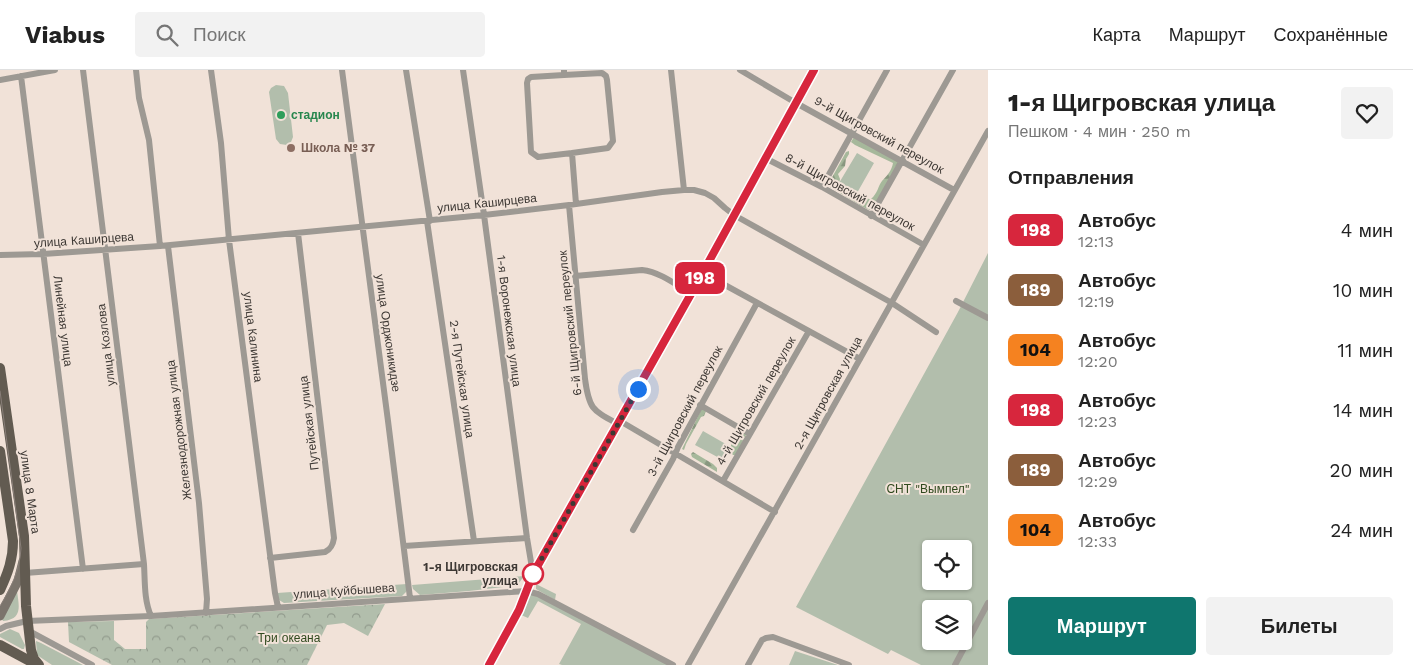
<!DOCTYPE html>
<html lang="ru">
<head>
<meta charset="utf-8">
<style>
  :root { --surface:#fff; --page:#f2f2f2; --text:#222; --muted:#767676; --line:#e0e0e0; --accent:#0f766e }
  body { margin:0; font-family:"Work Sans",sans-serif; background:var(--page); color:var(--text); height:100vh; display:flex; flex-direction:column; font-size:19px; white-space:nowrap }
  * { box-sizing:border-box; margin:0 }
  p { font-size:16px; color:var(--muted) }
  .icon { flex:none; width:28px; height:28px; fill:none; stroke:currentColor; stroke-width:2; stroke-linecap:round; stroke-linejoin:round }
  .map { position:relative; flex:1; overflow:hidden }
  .drawer { display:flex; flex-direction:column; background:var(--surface); width:425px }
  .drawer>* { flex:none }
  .badge { padding:0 10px; border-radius:8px; font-size:18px; line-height:32px }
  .fabs { position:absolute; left:922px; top:470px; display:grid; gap:10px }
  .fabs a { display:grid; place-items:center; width:50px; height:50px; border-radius:5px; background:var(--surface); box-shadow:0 1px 4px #0004; font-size:25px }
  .you { position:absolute; width:25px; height:25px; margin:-12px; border:4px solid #fff; border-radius:50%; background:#1a73e8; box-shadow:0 0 0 8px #1a73e833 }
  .map>.badge { position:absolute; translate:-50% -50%; box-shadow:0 0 0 2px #fff }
  h2 { padding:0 20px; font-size:19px; line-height:45px }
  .round { display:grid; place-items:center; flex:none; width:52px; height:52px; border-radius:5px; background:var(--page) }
  .overview { display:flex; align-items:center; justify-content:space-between; height:85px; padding:0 20px }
  h1 { font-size:24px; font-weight:800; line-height:38px }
  .action { display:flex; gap:10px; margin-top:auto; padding:10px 20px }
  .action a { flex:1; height:58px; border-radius:5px; background:var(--accent); color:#fff; font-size:20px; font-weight:800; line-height:58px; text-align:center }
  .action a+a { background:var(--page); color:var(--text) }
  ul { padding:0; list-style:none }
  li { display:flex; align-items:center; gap:15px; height:60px; padding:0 20px }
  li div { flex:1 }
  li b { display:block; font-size:19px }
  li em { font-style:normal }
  li .badge { min-width:55px; font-weight:700; text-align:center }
  header { display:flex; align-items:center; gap:30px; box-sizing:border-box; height:70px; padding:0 25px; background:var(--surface); border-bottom:1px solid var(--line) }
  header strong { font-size:24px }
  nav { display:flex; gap:28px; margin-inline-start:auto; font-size:18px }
  .search { width:350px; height:45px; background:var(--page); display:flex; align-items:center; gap:12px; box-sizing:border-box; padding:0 18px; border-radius:5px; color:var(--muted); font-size:19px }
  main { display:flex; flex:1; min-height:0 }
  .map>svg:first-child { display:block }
</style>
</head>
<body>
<header>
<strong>Viabus</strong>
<div class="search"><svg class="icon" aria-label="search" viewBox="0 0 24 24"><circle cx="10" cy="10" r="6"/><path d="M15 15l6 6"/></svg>Поиск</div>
<nav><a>Карта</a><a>Маршрут</a><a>Сохранённые</a></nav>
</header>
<main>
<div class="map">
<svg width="988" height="595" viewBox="0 0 988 595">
  <defs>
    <pattern id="forest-firs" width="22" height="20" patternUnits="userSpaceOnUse" patternTransform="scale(1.25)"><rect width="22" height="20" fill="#a6b89b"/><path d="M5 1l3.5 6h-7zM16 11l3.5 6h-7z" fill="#88977f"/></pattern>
    <pattern id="park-crowns" width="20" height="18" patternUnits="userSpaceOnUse" patternTransform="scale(1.25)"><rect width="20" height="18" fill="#b2beac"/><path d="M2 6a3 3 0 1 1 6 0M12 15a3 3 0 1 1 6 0" fill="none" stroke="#929b8d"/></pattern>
  </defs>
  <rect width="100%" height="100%" fill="#f1e2d8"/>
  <path fill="#b2beac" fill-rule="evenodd" d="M276 15 284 16 288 23 293 67 291 72 287 75 280 74 276 69 269 22 271 18Z
    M857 83 874 93 857 123 839 113Z
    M988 183V595H921L891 580 888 584 796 537 958 242ZM931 479H964V511H931ZM931 539H964V571H931Z
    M703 361 731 377 723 390 695 375Z
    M524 506 519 513 513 516 469 521 420 525 413 519 412 515Z
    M407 514 406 522 402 526 284 533 279 530 277 523Z
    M536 514 556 524 555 530 536 519Z
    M17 521C19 536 23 549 3 551L2 549Z
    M533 524 669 595H562L559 594 581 554 538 531 528 548 521 545 528 527Z
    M10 559 19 563 25 575 24 579H22L0 567V564Z
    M36 571 41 573 83 595H52L37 585Z
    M795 581 838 595H789Z"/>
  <path fill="url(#forest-firs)" d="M854 67 898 91 899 95 873 138 870 140 865 138 828 116 829 113 846 82 849 81V84L846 89 845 96 838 104 840 109 839 114 846 121 869 129H871C878 123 878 116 882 111 887 106 892 100 893 93L855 75 851 72Z
    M704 339 706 341 704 346 701 347 686 374 684 380 682 379 701 340Z
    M738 358 747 363 736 385H733L731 383V372L737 366 735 360Z
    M693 382 713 394 717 398V402L692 387 691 384Z"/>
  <path fill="url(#park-crowns)" d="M385 534 368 566 344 553 327 555 307 595H112L69 572 68 552 114 551V570L125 579H146V552L149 549Z"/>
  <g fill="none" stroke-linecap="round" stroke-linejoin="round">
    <path stroke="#9d9993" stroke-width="6" d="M83 0 144 494C145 511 144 531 151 546
      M136 0 139 28 149 70 160 176
      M211 0 221 73 229 170 275 523 278 537
      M342 0 388 351 410 528
      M406 0 430 151
      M463 0 484 145 527 468 533 504
      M564 0V5L602 3 606 6 607 10 613 71 608 78 572 83
      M671 0 684 120
      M740 0 796 33 954 120
      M564 5 531 7 528 9 527 13 531 82 538 87 572 83 576 134
      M21 6 83 499
      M0 10 55 0
      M765 88 822 117 924 175
      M822 117 887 0
      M569 135 585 309C589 339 592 340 618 354
      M871 146 953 0
      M427 151 474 471
      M168 176 199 433 207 529 206 543
      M0 185 43 184 160 176 484 145 569 135 662 122 684 120H694L705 123 714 128 725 138 734 145 892 233 936 262
      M703 203 860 289
      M575 206 642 200C660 202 675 214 691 224
      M956 231 988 248
      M700 335 750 364
      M620 351 775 442
      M723 411 809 261
      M633 460 673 389 678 377 757 233
      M404 476 527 468
      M270 488 325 482C331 479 333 475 334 468L298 163
      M25 503 144 494
      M0 559 6 556 27 551 151 546 526 521 538 524 673 595
      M29 561 92 595
      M688 595 988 61
      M748 595 762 570 766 568 773 567 849 595
      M955 595 988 533"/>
    <path stroke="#7b746c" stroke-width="9" d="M0 546 18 511 23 491
      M489 595 519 540 533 504 691 224 814 0"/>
    <path stroke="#625b51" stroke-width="10" d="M0 298 24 466 26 536 31 580 34 589 39 595
      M0 381 13 471C13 489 8 503 0 520
      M0 575 37 595"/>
    <path stroke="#897f79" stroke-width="1" d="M0 321 21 478C20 500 11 518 0 536"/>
  </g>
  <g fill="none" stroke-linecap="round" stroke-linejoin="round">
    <g stroke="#fff" stroke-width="11">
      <path id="line" d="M489 595 519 540 533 504 691 224 814 0"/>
    </g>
    <use href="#line" stroke="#d7263d" stroke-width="8"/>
    <path stroke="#3d3834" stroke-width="5" stroke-dasharray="0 9" d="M533 504 638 319"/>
  </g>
  <circle fill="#2e9e5b" stroke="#f1e2d8" stroke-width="2" cx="281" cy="45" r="5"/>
  <circle fill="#8d6e63" stroke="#f1e2d8" stroke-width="2" cx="291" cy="78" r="5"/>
  <circle fill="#fff" stroke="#d7263d" stroke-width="2.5" cx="533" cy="504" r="10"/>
  <g text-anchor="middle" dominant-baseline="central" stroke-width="4" stroke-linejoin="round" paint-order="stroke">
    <g font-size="12" font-weight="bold" fill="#27864d" stroke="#f1e2d8" text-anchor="start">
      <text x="291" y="45">стадион</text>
    </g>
    <g font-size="12" fill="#3d3834" stroke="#f1e2d8">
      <text transform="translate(879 65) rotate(29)">9-й Щигровский переулок</text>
      <text transform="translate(850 122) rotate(29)">8-й Щигровский переулок</text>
      <text transform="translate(487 133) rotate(-6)">улица Каширцева</text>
      <text transform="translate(84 170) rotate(-4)">улица Каширцева</text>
      <text transform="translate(63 251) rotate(83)">Линейная улица</text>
      <text transform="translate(509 251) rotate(83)">1-я Воронежская улица</text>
      <text transform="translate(570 253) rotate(-96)">6-й Щигровский переулок</text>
      <text transform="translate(388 263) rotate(82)">улица Орджоникидзе</text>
      <text transform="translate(253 267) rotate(83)">улица Калинина</text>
      <text transform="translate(106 275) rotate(-97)">улица Козлова</text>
      <text transform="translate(462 309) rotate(82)">2-я Путейская улица</text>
      <text transform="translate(828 323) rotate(-61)">2-я Щигровская улица</text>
      <text transform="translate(756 331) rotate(-60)">4-й Щигровский переулок</text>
      <text transform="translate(685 341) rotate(-62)">3-й Щигровский переулок</text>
      <text transform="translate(309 353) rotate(-97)">Путейская улица</text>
      <text transform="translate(179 360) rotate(-97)">Железнодорожная улица</text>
      <text transform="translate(30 422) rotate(82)">улица 8 Марта</text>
      <text transform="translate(344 521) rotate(-4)">улица Куйбышева</text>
    </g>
    <g font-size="12" font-weight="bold" fill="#785e54" stroke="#f1e2d8" text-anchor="start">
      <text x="301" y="78">Школа № 37</text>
    </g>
    <g font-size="12" fill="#30491e" stroke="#f1e2d8">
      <text x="928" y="419">СНТ "Вымпел"</text>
      <text x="289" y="568">Три океана</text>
    </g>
    <g font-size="12" font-weight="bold" fill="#3d3834" stroke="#f1e2d8" text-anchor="end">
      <text x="518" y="497">1-я Щигровская<tspan x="518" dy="14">улица</tspan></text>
    </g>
  </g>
</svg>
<div class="fabs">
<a><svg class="icon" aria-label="locate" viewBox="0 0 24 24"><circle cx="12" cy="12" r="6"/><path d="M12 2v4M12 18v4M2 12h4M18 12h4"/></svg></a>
<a><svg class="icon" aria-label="layers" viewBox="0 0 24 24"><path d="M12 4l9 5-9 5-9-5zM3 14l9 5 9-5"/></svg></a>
</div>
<div class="you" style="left:638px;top:319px"></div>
<b class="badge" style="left:700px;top:208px;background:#d7263d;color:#fff">198</b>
</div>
<section class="drawer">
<div class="overview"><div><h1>1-я Щигровская улица</h1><p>Пешком · 4 мин · 250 m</p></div><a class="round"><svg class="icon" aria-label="heart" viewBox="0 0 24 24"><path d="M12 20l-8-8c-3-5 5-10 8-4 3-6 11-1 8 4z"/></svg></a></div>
<h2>Отправления</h2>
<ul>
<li><span class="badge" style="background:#d7263d;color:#fff">198</span><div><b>Автобус</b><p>12:13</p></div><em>4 мин</em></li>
<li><span class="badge" style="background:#8b5e3c;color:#fff">189</span><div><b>Автобус</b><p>12:19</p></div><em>10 мин</em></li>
<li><span class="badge" style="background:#f58220;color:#111">104</span><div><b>Автобус</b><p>12:20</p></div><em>11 мин</em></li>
<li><span class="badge" style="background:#d7263d;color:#fff">198</span><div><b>Автобус</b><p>12:23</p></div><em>14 мин</em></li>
<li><span class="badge" style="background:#8b5e3c;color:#fff">189</span><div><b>Автобус</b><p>12:29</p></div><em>20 мин</em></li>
<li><span class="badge" style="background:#f58220;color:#111">104</span><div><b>Автобус</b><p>12:33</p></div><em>24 мин</em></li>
</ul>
<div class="action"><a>Маршрут</a><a>Билеты</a></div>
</section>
</main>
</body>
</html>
